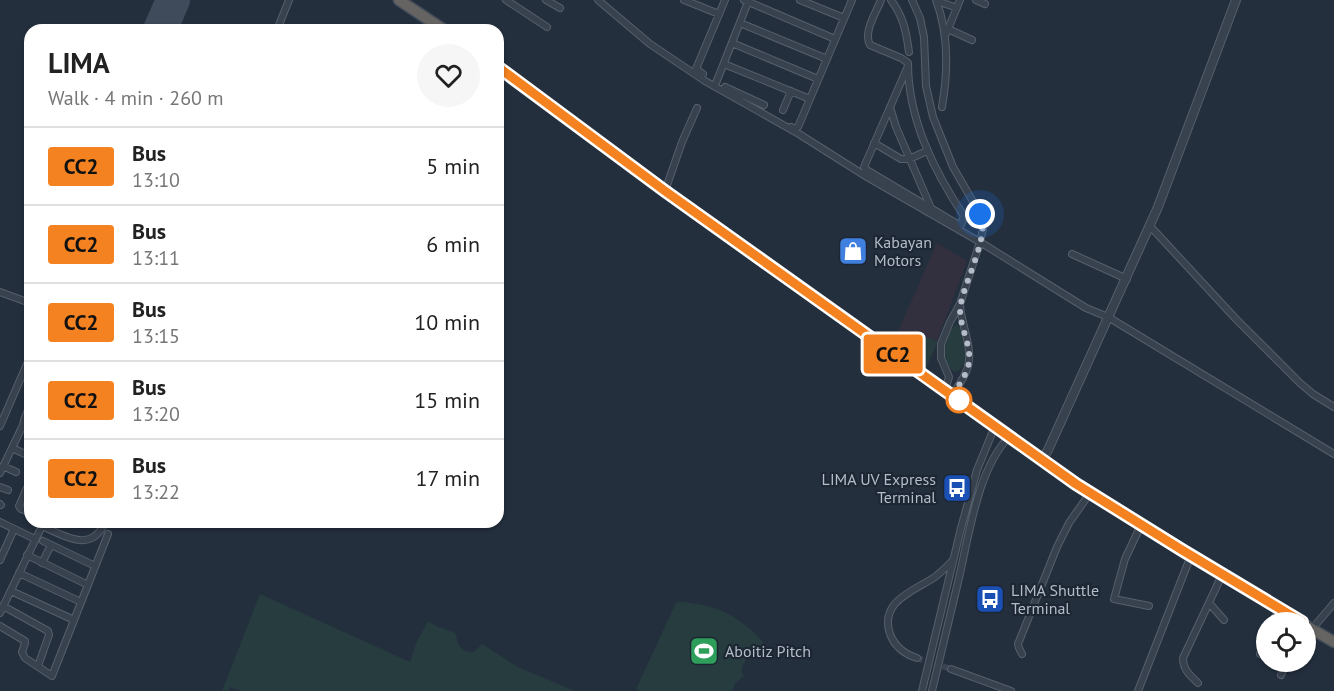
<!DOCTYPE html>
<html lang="en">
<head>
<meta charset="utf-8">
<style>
  :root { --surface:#fff; --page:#f6f6f6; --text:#222; --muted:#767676; --line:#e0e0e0 }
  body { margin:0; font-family:"PT Sans",sans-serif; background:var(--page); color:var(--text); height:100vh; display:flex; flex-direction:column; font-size:22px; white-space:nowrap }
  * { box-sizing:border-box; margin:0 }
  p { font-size:20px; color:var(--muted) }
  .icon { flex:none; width:33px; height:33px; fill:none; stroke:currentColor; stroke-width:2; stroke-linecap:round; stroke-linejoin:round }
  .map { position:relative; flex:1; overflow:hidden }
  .panel { position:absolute; left:24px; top:24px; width:480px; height:504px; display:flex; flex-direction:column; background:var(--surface); border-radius:18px; box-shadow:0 2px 4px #0004 }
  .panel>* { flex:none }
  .badge { padding:0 12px; border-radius:4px; font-size:21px; line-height:39px }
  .controls { position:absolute; left:1256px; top:612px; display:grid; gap:12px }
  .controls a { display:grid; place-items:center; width:60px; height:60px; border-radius:50%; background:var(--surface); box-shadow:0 2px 4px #0004; font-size:30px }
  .you { position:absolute; width:30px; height:30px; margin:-15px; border:4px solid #fff; border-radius:50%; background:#1a73e8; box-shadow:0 0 0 9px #1a73e833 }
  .map>.badge { position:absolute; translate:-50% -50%; box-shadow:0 0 0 3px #fff }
  .round { display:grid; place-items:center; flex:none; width:63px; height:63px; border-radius:32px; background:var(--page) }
  .summary { display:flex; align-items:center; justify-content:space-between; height:102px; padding:0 24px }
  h1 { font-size:28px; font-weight:700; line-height:45px }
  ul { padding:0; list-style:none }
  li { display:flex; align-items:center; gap:18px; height:78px; padding:0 24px; border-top:2px solid var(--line) }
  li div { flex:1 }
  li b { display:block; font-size:22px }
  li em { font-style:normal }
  li .badge { min-width:66px; font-weight:700; text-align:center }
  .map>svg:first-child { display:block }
</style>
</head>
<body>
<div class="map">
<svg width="1334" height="691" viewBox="0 0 1334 691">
  <rect width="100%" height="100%" fill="#242f3e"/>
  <path fill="#32303f" d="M937 243 967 261 937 341V343L926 368 893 343Z"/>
  <path fill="#263c3f" d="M957 324 960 327C962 341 973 367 954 372 939 360 942 335 957 324Z
    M926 337 937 341V343L926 368 917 361Z
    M260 594 410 662 416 644 428 621 436 626 455 633C459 646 459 652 474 652L482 644 518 667 575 691H241L230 687 228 691H222Z
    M680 602C716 604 740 616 764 643L746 659 741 671 744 676 736 682 732 691H640L636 689 676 603Z"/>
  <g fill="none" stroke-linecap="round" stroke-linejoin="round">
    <path stroke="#3f4a5a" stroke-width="34" d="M160 30 173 0"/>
    <path stroke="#3a4453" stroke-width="6" stroke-dasharray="6 3" stroke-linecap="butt" d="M917 658 951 669"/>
    <g stroke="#565f6c" stroke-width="8">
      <path id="minor" d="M506 0 547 27
        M546 0 560 8
        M598 0 650 44 705 81 799 134 867 177 980 242 1086 308 1108 317 1334 454
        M684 0 719 14
        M744 0 835 39
        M800 0 844 18
        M881 0C876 13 863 32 870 45L901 58 908 63C908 119 934 171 964 216L961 225H959L865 169 864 167 908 66
        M891 0C904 18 906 31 909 52
        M912 0 920 18 924 37 926 86 933 117 953 167 983 219 984 225 980 242 960 304 950 322 941 344V358L949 377 945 390
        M936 0C949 34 948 72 942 107
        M976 0 985 4
        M937 1 957 8
        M740 23 827 59
        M948 29 972 40
        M277 30 289 0
        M946 34 960 0
        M732 43 818 79
        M724 64 810 99
        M703 74 696 69 725 0
        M716 83 748 2
        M725 87 764 105
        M890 107 896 127 931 208
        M783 110 791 91
        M791 127 796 129 798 127 852 0
        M874 143 901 159H909L927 151
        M665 191 682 142 697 108
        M1150 226 1235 318 1300 383 1313 394 1334 407
        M1072 254 1127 279
        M0 292 30 303
        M952 395C958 386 966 376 968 366 973 348 961 324 960 305
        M0 426 30 357
        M23 426 24 420 30 405
        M12 448 25 454
        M3 466 16 472
        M0 473 22 427 26 426 30 428
        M30 481 19 506 21 509 30 512
        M0 487 8 490
        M0 504 1 505
        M0 522 35 539
        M1141 525 1125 559 1114 599 1149 606
        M43 541 95 566
        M27 555 88 585
        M0 560 14 529
        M42 563 51 545
        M19 573 81 602
        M11 591 74 620
        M1210 604 1224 620
        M3 606 48 631 49 635 38 666
        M0 613 42 526C64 536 92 554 105 522
        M1273 622 1279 609
        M0 626 25 641V643L22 652 25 658 52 676 108 534
        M1312 629 1334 603
        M1022 654 1019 648 1018 644 1057 547 1069 523 1090 493
        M1260 654 1266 638
        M917 658C904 654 895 647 890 634 879 601 914 591 935 577 941 572 947 567 952 561
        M951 669 1011 691
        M1281 675 1286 662
        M1198 683C1190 675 1183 670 1183 658L1222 575
        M922 691 961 528 977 470 995 426
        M932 691C941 653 950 616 959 578 969 535 978 467 1010 436
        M1138 691 1188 563 1192 557"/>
    </g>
    <g stroke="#565f6c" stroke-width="10">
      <path id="tertiary" d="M1042 460 1048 450 1158 207 1236 0"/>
    </g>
    <g stroke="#434c59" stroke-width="13">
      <path id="trunk" d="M399 0 444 30
        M498 67 665 191 1076 484 1192 557 1301 622
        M1305 625 1334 642"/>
    </g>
    <use href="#minor" stroke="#38414e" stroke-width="6"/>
    <use href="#tertiary" stroke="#38414e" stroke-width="8"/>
    <use href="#trunk" stroke="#656462" stroke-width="10"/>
  </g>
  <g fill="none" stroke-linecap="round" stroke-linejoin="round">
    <g stroke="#fff" stroke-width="14">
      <path id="line" d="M498 67 665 191 1076 484 1182 550 1302 622"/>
    </g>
    <use href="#line" stroke="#f58220" stroke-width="9"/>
    <path stroke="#b4bcc9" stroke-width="6" stroke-dasharray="0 10.8" d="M959 400 952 395C958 387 965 377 968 367 974 345 956 324 961 303 965 281 991 232 980 214"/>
  </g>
  <defs>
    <g id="shop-square" transform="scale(1.5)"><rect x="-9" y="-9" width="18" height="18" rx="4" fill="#3f7fe0" stroke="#1d2633"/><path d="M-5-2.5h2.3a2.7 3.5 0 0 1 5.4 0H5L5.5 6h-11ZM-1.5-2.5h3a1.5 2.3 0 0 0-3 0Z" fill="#fff"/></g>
    <g id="bus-square" transform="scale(1.5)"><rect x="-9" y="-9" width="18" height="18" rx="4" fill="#1a4fb4" stroke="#1d2633"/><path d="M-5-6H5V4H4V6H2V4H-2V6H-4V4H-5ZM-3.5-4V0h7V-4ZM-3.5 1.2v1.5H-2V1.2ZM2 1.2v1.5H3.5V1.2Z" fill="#fff"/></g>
    <g id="stadium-square" transform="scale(1.5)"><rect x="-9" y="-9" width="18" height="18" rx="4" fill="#2e9e5b" stroke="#1d2633"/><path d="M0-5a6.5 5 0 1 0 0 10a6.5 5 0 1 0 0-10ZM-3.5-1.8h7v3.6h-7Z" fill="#fff"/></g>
  </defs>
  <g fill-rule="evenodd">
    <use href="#shop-square" x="853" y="251"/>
    <use href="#bus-square" x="957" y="488"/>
    <use href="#bus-square" x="990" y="599"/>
    <use href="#stadium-square" x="704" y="651"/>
  </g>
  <circle fill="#fff" stroke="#f58220" stroke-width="3" cx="959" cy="400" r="12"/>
  <g text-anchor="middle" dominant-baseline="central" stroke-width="4.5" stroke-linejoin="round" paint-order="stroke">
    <g font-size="16" fill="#b4bcc9" stroke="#1d2633" text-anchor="start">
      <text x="874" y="242">Kabayan<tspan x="874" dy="18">Motors</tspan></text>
      <text x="936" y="479" text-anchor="end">LIMA UV Express<tspan x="936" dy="18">Terminal</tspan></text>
      <text x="1011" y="590">LIMA Shuttle<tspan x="1011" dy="18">Terminal</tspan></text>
      <text x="725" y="651">Aboitiz Pitch</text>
    </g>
  </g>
</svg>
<div class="controls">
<a><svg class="icon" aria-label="locate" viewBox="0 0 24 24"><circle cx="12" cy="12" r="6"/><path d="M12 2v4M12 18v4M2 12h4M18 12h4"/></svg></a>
</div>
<div class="you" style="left:980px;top:214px"></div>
<b class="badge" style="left:893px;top:354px;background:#f58220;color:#111">CC2</b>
<section class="panel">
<div class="summary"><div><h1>LIMA</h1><p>Walk · 4 min · 260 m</p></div><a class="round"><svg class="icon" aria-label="heart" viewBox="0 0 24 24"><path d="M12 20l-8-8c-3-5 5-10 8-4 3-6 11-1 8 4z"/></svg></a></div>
<ul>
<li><span class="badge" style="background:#f58220;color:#111">CC2</span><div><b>Bus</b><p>13:10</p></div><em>5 min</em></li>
<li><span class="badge" style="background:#f58220;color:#111">CC2</span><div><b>Bus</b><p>13:11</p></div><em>6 min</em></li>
<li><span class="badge" style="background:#f58220;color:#111">CC2</span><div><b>Bus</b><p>13:15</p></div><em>10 min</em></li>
<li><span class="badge" style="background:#f58220;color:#111">CC2</span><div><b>Bus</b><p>13:20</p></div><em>15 min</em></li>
<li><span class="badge" style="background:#f58220;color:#111">CC2</span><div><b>Bus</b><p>13:22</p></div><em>17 min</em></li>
</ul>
</section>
</div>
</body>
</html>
